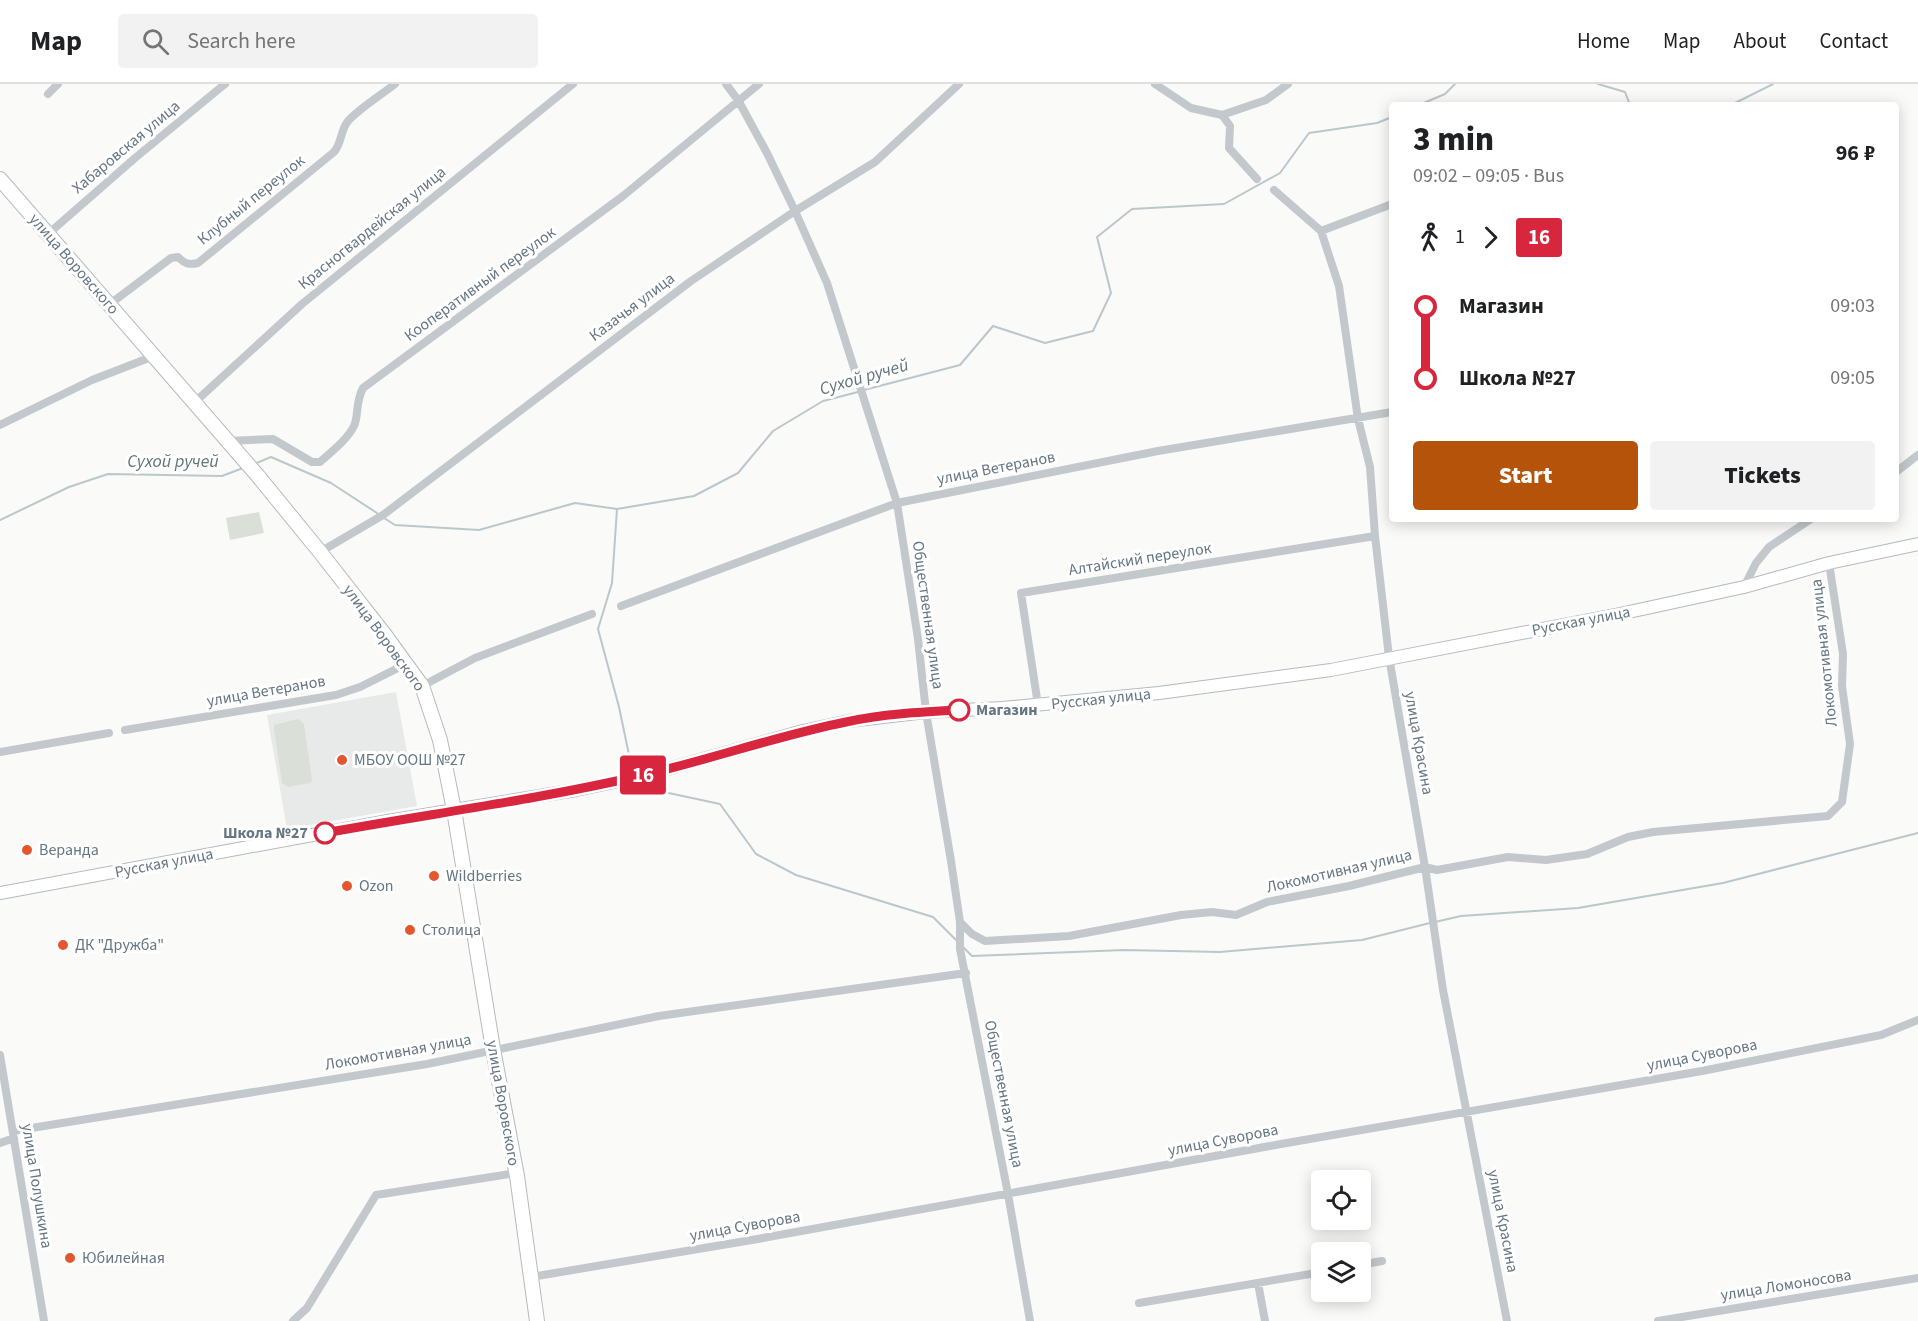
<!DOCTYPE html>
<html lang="en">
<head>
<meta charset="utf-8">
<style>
  :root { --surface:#fff; --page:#f2f2f2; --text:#202124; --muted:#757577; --line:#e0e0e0; --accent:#b45309 }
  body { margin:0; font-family:"Source Sans 3",sans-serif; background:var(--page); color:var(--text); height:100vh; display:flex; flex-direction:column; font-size:22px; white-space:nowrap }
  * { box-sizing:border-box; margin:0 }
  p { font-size:20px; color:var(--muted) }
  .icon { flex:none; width:33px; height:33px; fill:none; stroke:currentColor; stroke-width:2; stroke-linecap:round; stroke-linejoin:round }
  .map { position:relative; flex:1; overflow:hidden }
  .panel { position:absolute; left:1389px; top:18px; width:510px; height:420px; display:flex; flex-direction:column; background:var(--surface); border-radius:6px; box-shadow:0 3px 15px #0003 }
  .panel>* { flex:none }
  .badge { padding:0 12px; border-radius:4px; font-size:21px; line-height:39px }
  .controls { position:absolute; left:1311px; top:1086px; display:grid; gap:12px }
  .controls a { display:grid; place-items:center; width:60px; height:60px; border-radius:6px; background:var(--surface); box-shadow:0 3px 15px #0003; font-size:30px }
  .map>.badge { position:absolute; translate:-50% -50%; box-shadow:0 0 0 3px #fff }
  .legs { display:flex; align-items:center; gap:9px; height:66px; padding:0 24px; font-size:20px }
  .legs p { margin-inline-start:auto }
  .summary { display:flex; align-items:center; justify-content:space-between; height:102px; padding:0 24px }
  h1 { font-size:33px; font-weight:800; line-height:45px }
  .cta { display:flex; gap:12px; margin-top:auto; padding:12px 24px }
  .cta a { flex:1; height:69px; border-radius:6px; background:var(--accent); color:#fff; font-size:24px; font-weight:800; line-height:69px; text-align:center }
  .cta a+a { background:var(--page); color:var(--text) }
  ul { padding:0 24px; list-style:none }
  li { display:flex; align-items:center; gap:21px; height:72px; font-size:22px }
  li i { display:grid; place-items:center; width:9px; height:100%; margin:0 8px; background:currentColor }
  li i::after { content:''; width:15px; height:15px; margin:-8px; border:4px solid; border-radius:50%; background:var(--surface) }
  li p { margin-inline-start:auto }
  li:first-child i { background:linear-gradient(#0000 50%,currentColor 0) }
  li:last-child i { background:linear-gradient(currentColor 50%,#0000 0) }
  header { display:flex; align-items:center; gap:36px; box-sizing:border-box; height:84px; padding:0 30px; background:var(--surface); border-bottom:2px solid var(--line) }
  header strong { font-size:28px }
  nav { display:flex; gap:33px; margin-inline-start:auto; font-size:21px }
  .search { width:420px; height:54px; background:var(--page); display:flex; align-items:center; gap:15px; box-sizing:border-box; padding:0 21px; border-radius:6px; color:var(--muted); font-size:22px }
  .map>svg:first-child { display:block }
</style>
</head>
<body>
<header>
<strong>Map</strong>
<div class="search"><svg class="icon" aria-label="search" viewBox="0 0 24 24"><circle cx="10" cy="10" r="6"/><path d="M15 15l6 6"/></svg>Search here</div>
<nav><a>Home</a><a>Map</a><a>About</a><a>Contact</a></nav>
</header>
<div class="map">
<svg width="1918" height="1237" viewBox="0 0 1918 1237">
  <rect width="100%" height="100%" fill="#fafaf8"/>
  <path fill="#e8e9e9" d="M396 608 417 722 287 745 267 631Z"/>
  <path fill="#dadfd7" d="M259 428 264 449 230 456 226 434Z
    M298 635 304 640 312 696 310 699 288 703 282 699 274 645V641Z"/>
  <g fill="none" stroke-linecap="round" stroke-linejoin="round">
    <path stroke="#bbc7cb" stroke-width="2" d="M1598 0 1625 8 1630 21
      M1419 21 1445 10 1455 0
      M1731 21 1773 0
      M864 306 960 281 993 242 1045 259 1093 247 1111 209 1097 153 1132 125 1224 120 1280 89 1309 49 1377 39 1392 33
      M254 380 271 373 331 399 380 431
      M617 425 612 499 598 545 619 623 633 690
      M384 434 395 441 479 446 575 419 617 425 694 412 738 389 773 347 823 317 858 308
      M0 436 69 403 108 390 222 392 243 384
      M635 698 636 702 720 720 756 770 796 791 933 833 956 856
      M1435 838 1461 832 1578 824 1723 799 1918 749
      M962 862 972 872 1124 866 1220 868 1362 856 1430 839"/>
    <g stroke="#b3babf" stroke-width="14">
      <path id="secondary" d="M0 809 388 737 576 706 643 692 803 647 849 637 926 628 1002 624 1159 609 1331 586 1615 531 1744 503 1829 479 1918 460"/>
    </g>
    <g stroke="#b5babe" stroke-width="16">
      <path id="primary" d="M0 95 258 392 320 468 385 551 422 602 440 656 454 726 493 965 517 1092 537 1237"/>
    </g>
    <path stroke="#c3c8cc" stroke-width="8" d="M726 0 738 16 767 69 795 127 827 199 897 419 918 555 926 628 951 777 960 838V865L1008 1110 1030 1237
      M1155 0 1191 24 1222 31 1230 42 1229 64 1257 95
      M48 10 58 0
      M1222 31 1266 16 1288 0
      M1274 106 1321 147 1339 202 1358 335 1370 383 1375 452 1389 573 1425 783 1443 906 1507 1237
      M1321 147 1392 120
      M48 150 135 74 225 0
      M110 220 171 174 178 173C185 180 189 181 198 179L334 68C342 59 340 47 348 37 361 23 380 12 395 0
      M195 318 302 220 573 0
      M0 341 92 296 154 272
      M228 357 273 355 312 378H320C331 368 347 356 354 342 359 331 355 319 363 304L623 112 759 0
      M1896 388 1918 371
      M320 468 383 431 691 197 795 127 875 78 959 0
      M1744 503 1756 479 1769 463 1811 435
      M621 522 897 419 1158 367 1392 328
      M422 602 475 574 592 530
      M1038 621 1021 509 1375 452
      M125 646 336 611 360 603 406 580
      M0 668 109 649
      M960 838 972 850 985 857 1069 852 1181 831 1212 828 1236 831 1267 818 1349 802 1425 783 1437 786 1508 773 1546 776 1587 770 1628 753 1653 748 1828 732 1842 718 1850 660 1842 602 1843 570 1829 479
      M0 971 44 1237
      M13 1047 427 980 659 932 966 889
      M0 1059 14 1054
      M1360 1181 1382 1177
      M531 1193 752 1156 1281 1060 1702 987 1881 951 1918 936
      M1258 1199 1265 1237
      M1139 1219 1322 1188
      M293 1237 307 1224 376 1111 516 1089
      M1658 1237 1918 1194"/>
    <use href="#secondary" stroke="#fff" stroke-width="12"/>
    <use href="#primary" stroke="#fff" stroke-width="14"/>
  </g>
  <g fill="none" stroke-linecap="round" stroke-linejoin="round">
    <g stroke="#fff" stroke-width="14">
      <path id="line-1" d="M325 749C429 730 535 716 639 692 709 676 776 652 846 638 883 630 922 628 959 626"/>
    </g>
    <use href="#line-1" stroke="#d7263d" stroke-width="9"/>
  </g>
  <g fill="#fff" stroke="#d7263d" stroke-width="3">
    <circle cx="959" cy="626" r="10"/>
    <circle cx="325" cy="749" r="10"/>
  </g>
  <g fill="#e4572e" stroke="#fff" stroke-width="2">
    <circle cx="342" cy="676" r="6"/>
    <circle cx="27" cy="766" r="6"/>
    <circle cx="434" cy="792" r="6"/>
    <circle cx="347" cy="802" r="6"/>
    <circle cx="410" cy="846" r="6"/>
    <circle cx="63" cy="861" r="6"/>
    <circle cx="70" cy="1174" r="6"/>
  </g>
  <g text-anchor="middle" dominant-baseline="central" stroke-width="6" stroke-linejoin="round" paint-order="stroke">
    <g font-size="16" fill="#657683" stroke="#fff">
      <text transform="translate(126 63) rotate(-40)">Хабаровская улица</text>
      <text transform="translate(251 116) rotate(-39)">Клубный переулок</text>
      <text transform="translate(372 144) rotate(-39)">Красногвардейская улица</text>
      <text transform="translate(74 180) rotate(49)">улица Воровского</text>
      <text transform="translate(480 200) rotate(-36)">Кооперативный переулок</text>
      <text transform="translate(632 223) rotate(-37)">Казачья улица</text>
      <text transform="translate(996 384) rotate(-11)">улица Ветеранов</text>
      <text transform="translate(1140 475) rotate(-9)">Алтайский переулок</text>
      <text transform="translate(928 531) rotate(82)">Общественная улица</text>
      <text transform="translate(1581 537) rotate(-11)">Русская улица</text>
      <text transform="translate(384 554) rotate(54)">улица Воровского</text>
      <text transform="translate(1824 569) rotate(-96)">Локомотивная улица</text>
      <text transform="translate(266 607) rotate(-10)">улица Ветеранов</text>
      <text transform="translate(1101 615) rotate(-6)">Русская улица</text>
      <text transform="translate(1419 659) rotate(80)">улица Красина</text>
      <text transform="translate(164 779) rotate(-11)">Русская улица</text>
      <text transform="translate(1339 787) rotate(-13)">Локомотивная улица</text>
      <text transform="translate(398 968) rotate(-10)">Локомотивная улица</text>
      <text transform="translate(1702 971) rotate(-11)">улица Суворова</text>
      <text transform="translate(1004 1010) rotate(79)">Общественная улица</text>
      <text transform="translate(503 1019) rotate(80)">улица Воровского</text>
      <text transform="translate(1223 1056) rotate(-11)">улица Суворова</text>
      <text transform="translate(37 1102) rotate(81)">улица Полушкина</text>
      <text transform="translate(1503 1137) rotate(79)">улица Красина</text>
      <text transform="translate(745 1142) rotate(-10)">улица Суворова</text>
      <text transform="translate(1786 1201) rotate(-9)">улица Ломоносова</text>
    </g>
    <g font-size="16" font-weight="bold" fill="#657683" stroke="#fff" text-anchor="start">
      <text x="976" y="626">Магазин</text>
      <text x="308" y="749" text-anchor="end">Школа №27</text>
    </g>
    <g font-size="16" fill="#657683" stroke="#fff" text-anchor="start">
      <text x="354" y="676">МБОУ ООШ №27</text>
      <text x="39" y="766">Веранда</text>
      <text x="446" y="792">Wildberries</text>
      <text x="359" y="802">Ozon</text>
      <text x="422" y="846">Столица</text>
      <text x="75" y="861">ДК "Дружба"</text>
      <text x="82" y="1174">Юбилейная</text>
    </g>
    <g font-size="18" font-style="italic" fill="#60757c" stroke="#fff">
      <text transform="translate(864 293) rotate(-16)">Сухой ручей</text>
      <text x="173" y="377">Сухой ручей</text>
    </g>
  </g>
</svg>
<div class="controls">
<a><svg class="icon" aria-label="locate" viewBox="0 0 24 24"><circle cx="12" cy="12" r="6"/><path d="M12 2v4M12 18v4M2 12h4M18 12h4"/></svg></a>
<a><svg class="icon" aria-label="layers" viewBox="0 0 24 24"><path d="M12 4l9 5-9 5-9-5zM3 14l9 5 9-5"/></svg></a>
</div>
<b class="badge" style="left:643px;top:691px;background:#d7263d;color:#fff">16</b>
<section class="panel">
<div class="summary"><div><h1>3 min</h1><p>09:02 – 09:05 · Bus</p></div><b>96 ₽</b></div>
<div class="legs"><svg class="icon" aria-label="walk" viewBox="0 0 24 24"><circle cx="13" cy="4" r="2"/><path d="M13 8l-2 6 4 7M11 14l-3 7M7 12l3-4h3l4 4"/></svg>1<svg class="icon" aria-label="forward" viewBox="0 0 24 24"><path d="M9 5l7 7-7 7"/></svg><b class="badge" style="background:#d7263d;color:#fff">16</b></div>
<ul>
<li><i style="color:#d7263d"></i><b>Магазин</b><p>09:03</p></li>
<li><i style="color:#d7263d"></i><b>Школа №27</b><p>09:05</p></li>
</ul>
<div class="cta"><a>Start</a><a>Tickets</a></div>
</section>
</div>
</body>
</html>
